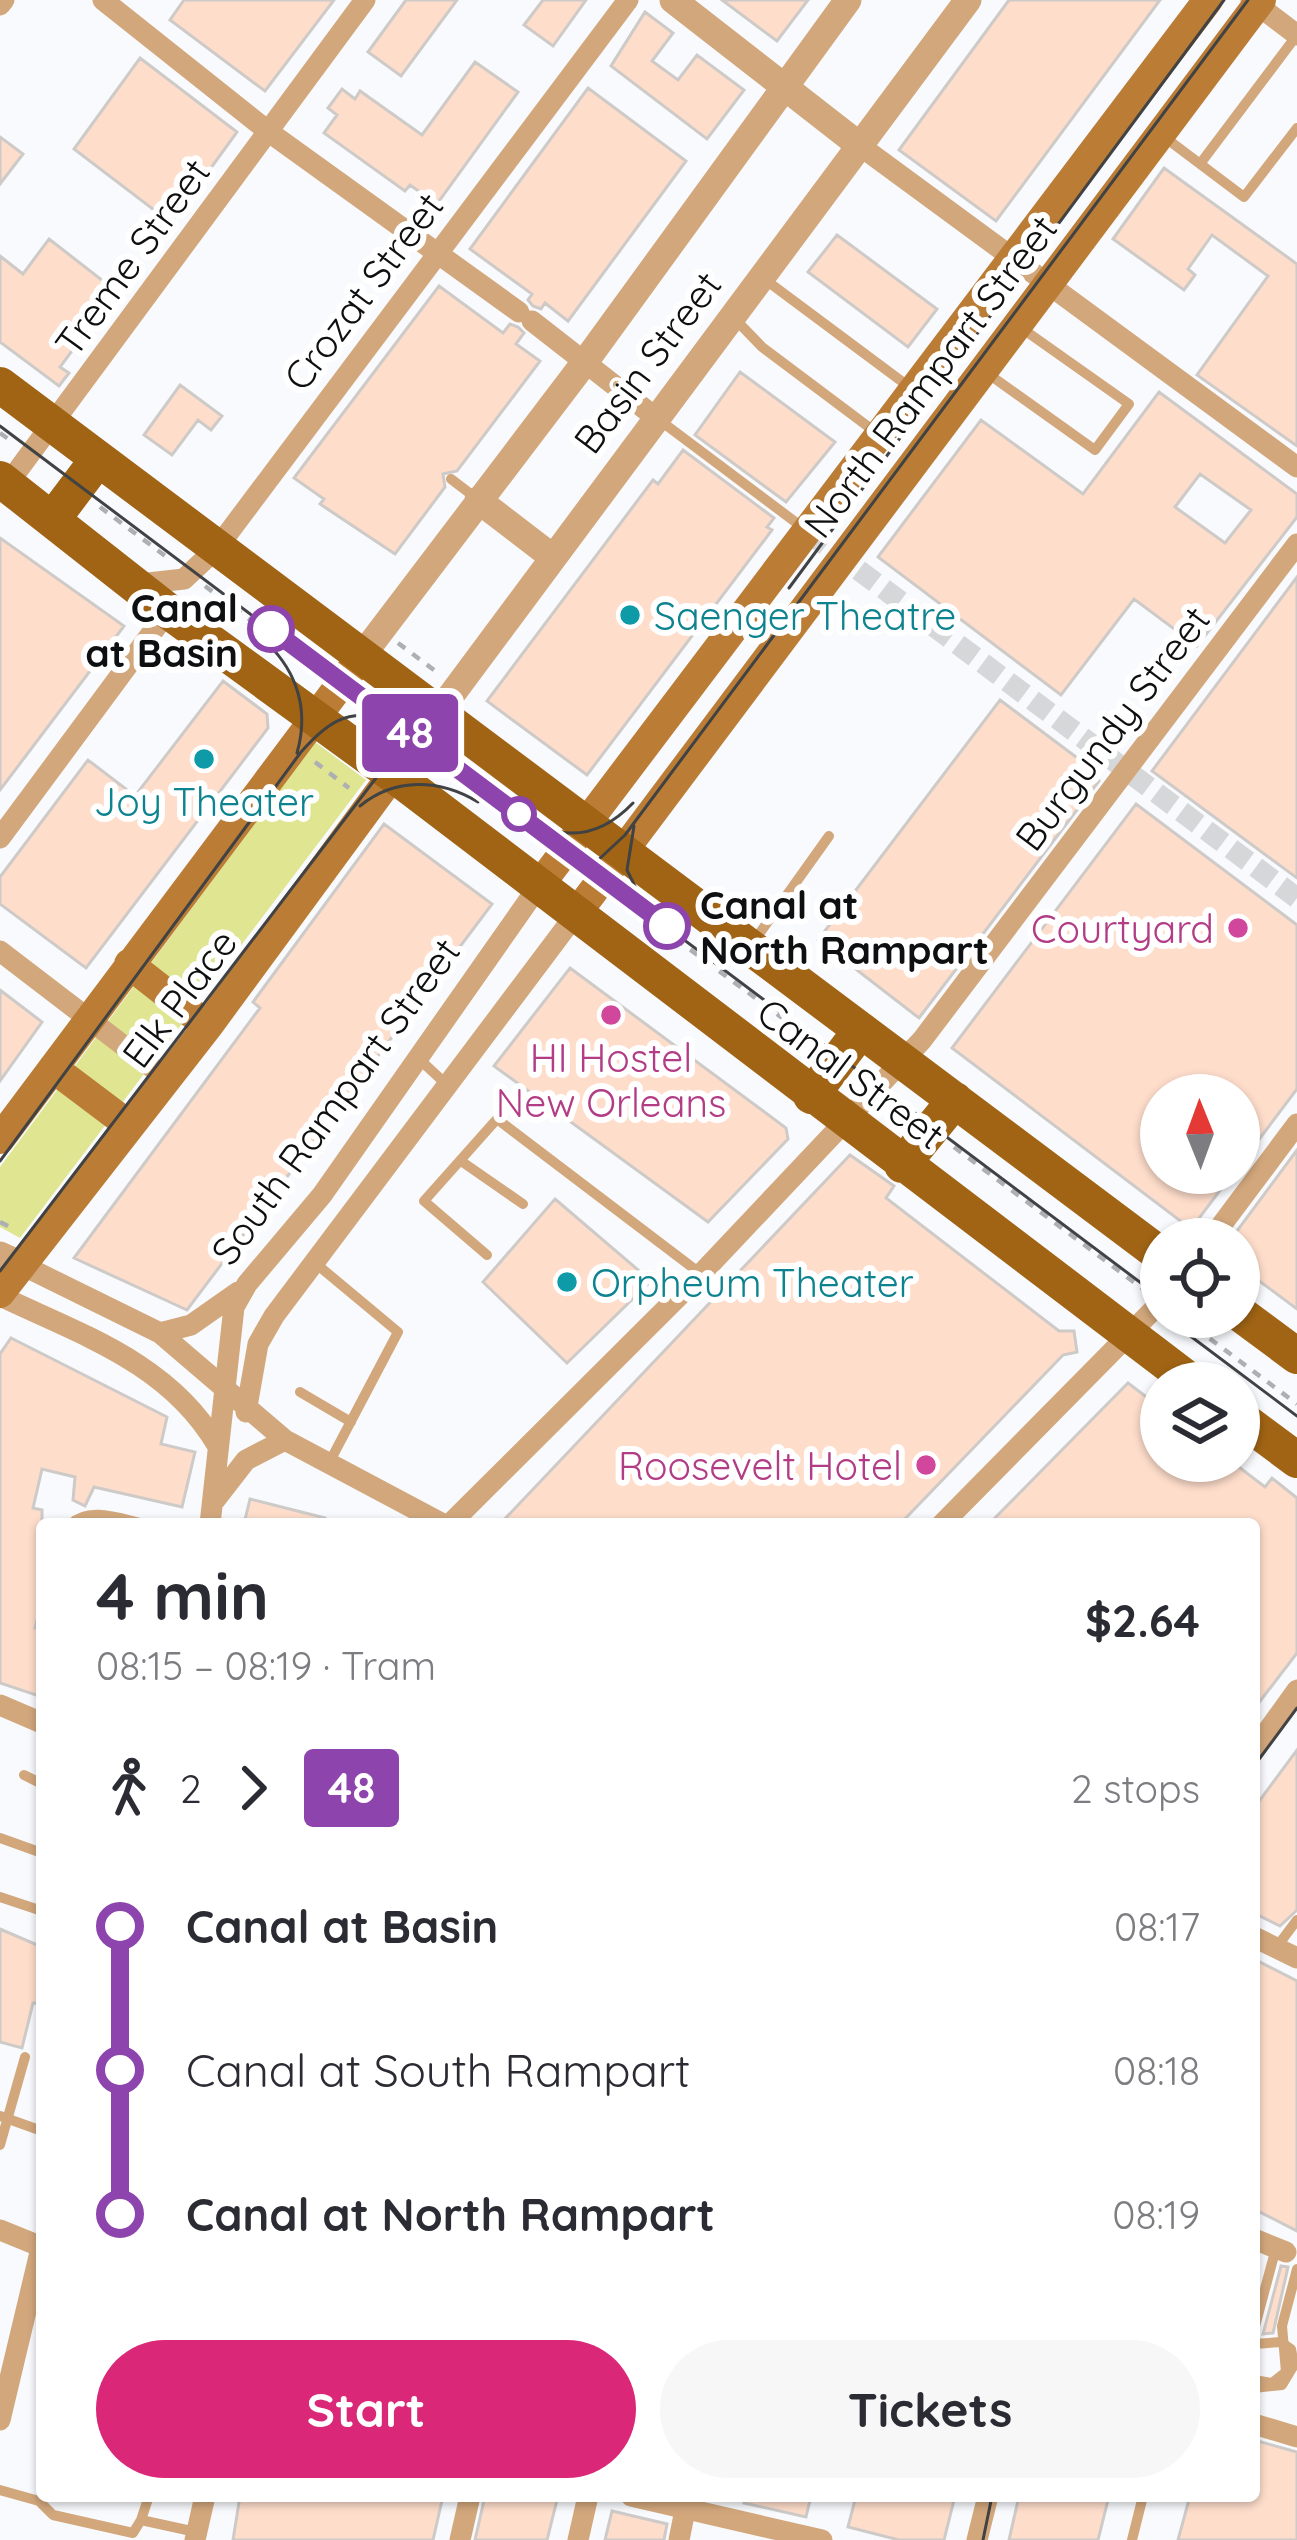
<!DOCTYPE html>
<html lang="en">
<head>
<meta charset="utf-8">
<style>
  :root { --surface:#fff; --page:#f7f7f7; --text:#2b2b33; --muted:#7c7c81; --accent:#db2777 }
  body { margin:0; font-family:Quicksand,sans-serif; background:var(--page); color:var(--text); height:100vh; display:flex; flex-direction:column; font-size:45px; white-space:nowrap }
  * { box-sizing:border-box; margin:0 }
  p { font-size:39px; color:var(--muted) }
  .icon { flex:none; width:66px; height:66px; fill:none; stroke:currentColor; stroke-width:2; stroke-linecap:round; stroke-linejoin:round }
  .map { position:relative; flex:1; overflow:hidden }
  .drawer { position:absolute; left:36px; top:1518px; width:1224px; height:984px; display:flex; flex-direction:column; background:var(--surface); border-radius:12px; box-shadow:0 3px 9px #0004 }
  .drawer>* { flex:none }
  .badge { padding:0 24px; border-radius:9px; font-size:42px; line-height:78px }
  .needle { width:78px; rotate:359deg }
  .tools { position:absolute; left:1140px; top:1074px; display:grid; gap:24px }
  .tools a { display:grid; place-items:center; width:120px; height:120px; border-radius:50%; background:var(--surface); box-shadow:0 3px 9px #0004; font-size:60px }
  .map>.badge { position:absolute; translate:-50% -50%; box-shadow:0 0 0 6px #fff }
  .legs { display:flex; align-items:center; gap:18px; height:132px; padding:0 60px; font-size:39px }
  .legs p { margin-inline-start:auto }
  .overview { display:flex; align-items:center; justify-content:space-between; height:204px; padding:0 60px }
  h1 { font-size:66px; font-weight:800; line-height:90px }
  .cta { display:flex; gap:24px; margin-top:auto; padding:24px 60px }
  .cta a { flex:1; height:138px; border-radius:72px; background:var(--accent); color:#fff; font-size:48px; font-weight:800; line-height:138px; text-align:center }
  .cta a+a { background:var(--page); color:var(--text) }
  ul { padding:0 60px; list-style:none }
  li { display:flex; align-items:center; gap:42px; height:144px; font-size:45px }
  li i { display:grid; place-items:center; width:18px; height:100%; margin:0 15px; background:currentColor }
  li i::after { content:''; width:30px; height:30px; margin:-15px; border:9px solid; border-radius:50%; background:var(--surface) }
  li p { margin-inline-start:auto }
  li:first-child i { background:linear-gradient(#0000 50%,currentColor 0) }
  li:last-child i { background:linear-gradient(currentColor 50%,#0000 0) }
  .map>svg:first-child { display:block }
</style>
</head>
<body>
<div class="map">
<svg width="1297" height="2540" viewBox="0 0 1297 2540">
  <rect width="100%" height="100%" fill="#f8fafd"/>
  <path fill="#e0e591" d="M315 742 366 780 20 1238 0 1227V1167Z"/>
  <path fill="#feddcb" stroke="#cecac8" stroke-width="3" fill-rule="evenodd" d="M184 0H334L265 91 170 20Z
    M406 0H457L401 76 368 52Z
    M543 0H586L553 46 524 25Z
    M722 0H808L777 41Z
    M1009 0H1160L996 221 899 150Z
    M645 12 673 33 652 61 678 80 697 55 744 90 707 139 611 66Z
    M140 58 237 132 171 223 74 149Z
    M475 62 518 92 437 204 410 185 405 191 324 133 337 115 328 108 342 89 355 99 360 91 422 135Z
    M588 88 686 161 568 321 545 303 541 309 533 306 528 300 532 294 470 249Z
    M0 137 23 154 0 184Z
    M1164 168 1297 264V446L1197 375 1268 276 1212 235 1188 269 1195 275 1184 290 1113 239Z
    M837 235 937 309 908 347 808 272Z
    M49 239 116 291 60 367 69 373 59 386 0 342V256L23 274Z
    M439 286 503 333 510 324 518 327 524 333 516 344 540 361 457 471 443 474 445 487 395 554 320 504 324 499 294 478Z
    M740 372 835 442 786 502 695 435Z
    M180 385 222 416 211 430 198 420 172 455 144 435Z
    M1159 392 1297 494V517L1197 646 1134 599 1061 695 878 557 981 420 1083 494ZM1200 474 1251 510 1225 543 1175 507Z
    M683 450 774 518 767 527 772 530 587 775 487 701 653 480 658 484Z
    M0 538 124 626 0 790Z
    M1297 577V878L1152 771Z
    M223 681 267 714 268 728 86 968 0 904V877L88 760 135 796Z
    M1000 700 1096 772 1099 781 919 1018 818 940Z
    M1136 804 1297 925V1089L1239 1166V1095H1161V1173H1233L1191 1229 952 1048Z
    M384 824 492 904 187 1310 74 1258 260 1008 253 1002Z
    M570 968 786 1128 788 1139 708 1222 494 1066Z
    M0 990 42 1022 0 1081Z
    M1297 1150V1309L1239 1266V1239H1231Z
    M850 1155 894 1186 886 1198 1059 1331H1074L1077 1352 1063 1355 900 1524H500Z
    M555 1199 651 1281 567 1363 483 1282Z
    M11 1338 167 1417 161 1444 195 1452 182 1507 94 1487 85 1506 73 1500 75 1477 42 1469 33 1508 42 1510V1601L35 1628 42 1629V1697L0 1683V1354Z
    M1128 1383 1161 1408V1461H1231L1265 1487 1272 1478 1297 1498V1653L1254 1709V1524H989Z
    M250 1499 325 1518V1524H244Z
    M1297 1750V1910L1280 1926 1254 1913V1808Z
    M0 1929 42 1947V2004L33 2003 22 2048 0 2042Z
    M1254 1959 1297 1981V2231L1254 2209Z
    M1281 2266 1288 2267 1273 2333 1263 2334Z
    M1254 2440 1297 2452V2540H1178L1190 2496H1254Z
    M240 2496H443L433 2540H233Z
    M485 2496H558L547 2540H475Z
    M745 2496H811L806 2517 744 2503Z
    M856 2496H955L944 2540H899L848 2527Z
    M1019 2496H1109L1098 2540H1009Z
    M612 2511 667 2524 664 2540H605Z"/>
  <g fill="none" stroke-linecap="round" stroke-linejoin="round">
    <path stroke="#d5d7d9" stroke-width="21" stroke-dasharray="21 10" stroke-linecap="butt" d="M809 533 1297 898"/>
    <path stroke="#aeafb2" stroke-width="4.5" stroke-dasharray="9 9" stroke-linecap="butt" d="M0 433 14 443
      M100 507 172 561
      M205 586 321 673
      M398 643 434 670
      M359 701 398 730
      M436 759 542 838
      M315 762 349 788
      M618 896 816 1043
      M954 1147 1147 1292
      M0 1222 16 1230
      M1181 1317 1297 1404"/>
    <path stroke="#d2a77c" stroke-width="10" d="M1163 136 1244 197 1297 128
      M1200 164 1297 35
      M763 278 912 389
      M734 318 762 347 878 434
      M987 373 1095 450 1129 404 1020 327
      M658 419 806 530
      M451 479 476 498
      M752 944 829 836
      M418 1058 446 1084
      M461 1161 523 1204
      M487 1255 424 1201 497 1119 701 1274
      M314 1262 398 1332 329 1463
      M300 1392 351 1422
      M71 1524C89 1506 121 1519 145 1524
      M24 1775 42 1784
      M0 1838 42 1853
      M0 1897 42 1911
      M1276 1948 1297 1920
      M0 2116 42 2131
      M0 2145 25 2057
      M1254 2330 1276 2248
      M1254 2344 1281 2342 1291 2349 1294 2365 1282 2385 1254 2388
      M0 2490 39 2501 53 2515 133 2533 141 2520 196 2532
      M141 2520 149 2496
      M1132 2540 1143 2496"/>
    <path stroke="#d2a77c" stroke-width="21" d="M103 0 269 132 519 312
      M1251 0 1297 35
      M0 5 4 0
      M859 145 1297 467
      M532 321 655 417
      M4 489 365 0
      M139 584 184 579 217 548 628 0
      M0 838 168 611
      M0 951 167 1079
      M1211 1239 1297 1124
      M22 1265 160 1333 285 1440 443 1524
      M0 1296C82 1335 169 1363 217 1445
      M160 1333 191 1325 238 1292
      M246 1412 258 1344 274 1316 576 914
      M215 1500 246 1460 285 1440
      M210 1524 234 1307 247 1284 322 1195 538 887
      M450 1524 701 1274 922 1040 1297 544
      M942 1524 1161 1302
      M0 1705 42 1723
      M1254 1750 1297 1690
      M1254 1937 1297 1958
      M0 2230 42 2247
      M1254 2239 1286 2252
      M0 2420 42 2244
      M1254 2424 1297 2437
      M631 2496 822 2540
      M195 2540 205 2496
      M460 2540 470 2496
      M578 2540 588 2496
      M679 2540 685 2510
      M977 2540 988 2496"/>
    <path stroke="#d2a77c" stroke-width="27" d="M673 0 859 145
      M478 500 551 556
      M361 657 585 362 848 0
      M438 713 968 0
      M0 1255 22 1265"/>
    <path stroke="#bb7d35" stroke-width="30" d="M538 887 1208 0
      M576 914 1261 0
      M129 964 208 1026
      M53 1068 130 1126
      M0 1139 361 657
      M0 1293 208 1026 438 713"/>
    <path stroke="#a06414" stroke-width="36" d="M0 385 1161 1255
      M0 479 168 611 407 785 1193 1383
      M52 520 98 459
      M811 1096 861 1030
      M902 1165 955 1100
      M1239 1313 1297 1356
      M1239 1417 1297 1460"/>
    <path stroke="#414243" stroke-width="3" d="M0 426 1161 1298
      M789 588 1224 0
      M267 643C298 673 309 711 297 753
      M360 806C395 777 440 779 478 802
      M634 826 627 870 644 905
      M548 829C581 840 609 828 633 803
      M574 864 596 862 625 835 1248 0
      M0 1161 301 752C326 724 346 708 384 719
      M0 1271 376 778 385 743 372 708
      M1165 1317 1297 1416
      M1254 1766 1297 1708
      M983 2540 992 2496"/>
    <path stroke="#d2a77c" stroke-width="10" d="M1254 2380 1272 2383 1286 2372 1282 2326 1297 2269"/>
  </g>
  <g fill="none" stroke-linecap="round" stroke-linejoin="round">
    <g stroke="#fff" stroke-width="27">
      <path id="line-1" d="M271 629 667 926"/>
    </g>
    <use href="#line-1" stroke="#8e44ad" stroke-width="18"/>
  </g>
  <g fill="#0f9aa8" stroke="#fff" stroke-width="4.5">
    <circle cx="630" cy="615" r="12"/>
    <circle cx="204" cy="759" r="12"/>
    <circle cx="567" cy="1282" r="12"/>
  </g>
  <g fill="#fff" stroke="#8e44ad" stroke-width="6">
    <circle cx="271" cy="629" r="21"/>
    <circle cx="519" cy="814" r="15"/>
    <circle cx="667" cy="926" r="21"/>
  </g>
  <g fill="#d1479c" stroke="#fff" stroke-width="4.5">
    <circle cx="1238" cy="928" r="12"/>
    <circle cx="611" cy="1015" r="12"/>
    <circle cx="926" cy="1465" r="12"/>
  </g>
  <g text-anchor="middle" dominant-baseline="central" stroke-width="12" stroke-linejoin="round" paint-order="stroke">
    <g font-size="39" fill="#0e0f10" stroke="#fff">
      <text transform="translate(132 257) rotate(-54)">Treme Street</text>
      <text transform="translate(363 291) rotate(-53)">Crozat Street</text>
      <text transform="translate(647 362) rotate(-53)">Basin Street</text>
      <text transform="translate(930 376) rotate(-53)">North Rampart Street</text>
      <text transform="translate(1112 728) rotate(-53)">Burgundy Street</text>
      <text transform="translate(179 998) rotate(-53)">Elk Place</text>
      <text transform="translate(851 1073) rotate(37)">Canal Street</text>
      <text transform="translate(335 1101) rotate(-54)">South Rampart Street</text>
    </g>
    <g font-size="39" font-weight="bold" fill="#0e0f10" stroke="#fff" text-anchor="end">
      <text x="238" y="607">Canal<tspan x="238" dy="45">at Basin</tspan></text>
      <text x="700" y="904" text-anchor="start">Canal at<tspan x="700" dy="45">North Rampart</tspan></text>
    </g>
    <g font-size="39" fill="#0d838f" stroke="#fff" text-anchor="start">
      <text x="654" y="615">Saenger Theatre</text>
      <text x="204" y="801" text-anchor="middle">Joy Theater</text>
      <text x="591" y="1282">Orpheum Theater</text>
    </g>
    <g font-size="39" fill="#b23c85" stroke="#fff" text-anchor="end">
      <text x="1214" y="928">Courtyard</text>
      <text x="611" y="1057" text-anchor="middle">HI Hostel<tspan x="611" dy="45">New Orleans</tspan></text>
      <text x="902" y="1465">Roosevelt Hotel</text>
    </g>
  </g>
</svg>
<div class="tools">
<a><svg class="needle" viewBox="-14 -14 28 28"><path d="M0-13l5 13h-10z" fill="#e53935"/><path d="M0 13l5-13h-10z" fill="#7c7c81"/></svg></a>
<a><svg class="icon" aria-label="locate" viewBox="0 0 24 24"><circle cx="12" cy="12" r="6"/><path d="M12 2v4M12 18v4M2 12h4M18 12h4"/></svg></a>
<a><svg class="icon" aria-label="layers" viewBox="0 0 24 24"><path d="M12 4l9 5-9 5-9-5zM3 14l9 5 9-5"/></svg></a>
</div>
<b class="badge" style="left:410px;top:733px;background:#8e44ad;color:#fff">48</b>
<section class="drawer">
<div class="overview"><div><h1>4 min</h1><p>08:15 – 08:19 · Tram</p></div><b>$2.64</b></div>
<div class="legs"><svg class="icon" aria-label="walk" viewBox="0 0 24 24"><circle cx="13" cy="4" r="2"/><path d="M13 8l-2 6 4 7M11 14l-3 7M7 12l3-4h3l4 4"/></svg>2<svg class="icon" aria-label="forward" viewBox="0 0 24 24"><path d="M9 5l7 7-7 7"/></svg><b class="badge" style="background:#8e44ad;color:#fff">48</b><p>2 stops</p></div>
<ul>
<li><i style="color:#8e44ad"></i><b>Canal at Basin</b><p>08:17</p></li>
<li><i style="color:#8e44ad"></i><span>Canal at South Rampart</span><p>08:18</p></li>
<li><i style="color:#8e44ad"></i><b>Canal at North Rampart</b><p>08:19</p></li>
</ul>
<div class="cta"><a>Start</a><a>Tickets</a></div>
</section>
</div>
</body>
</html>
